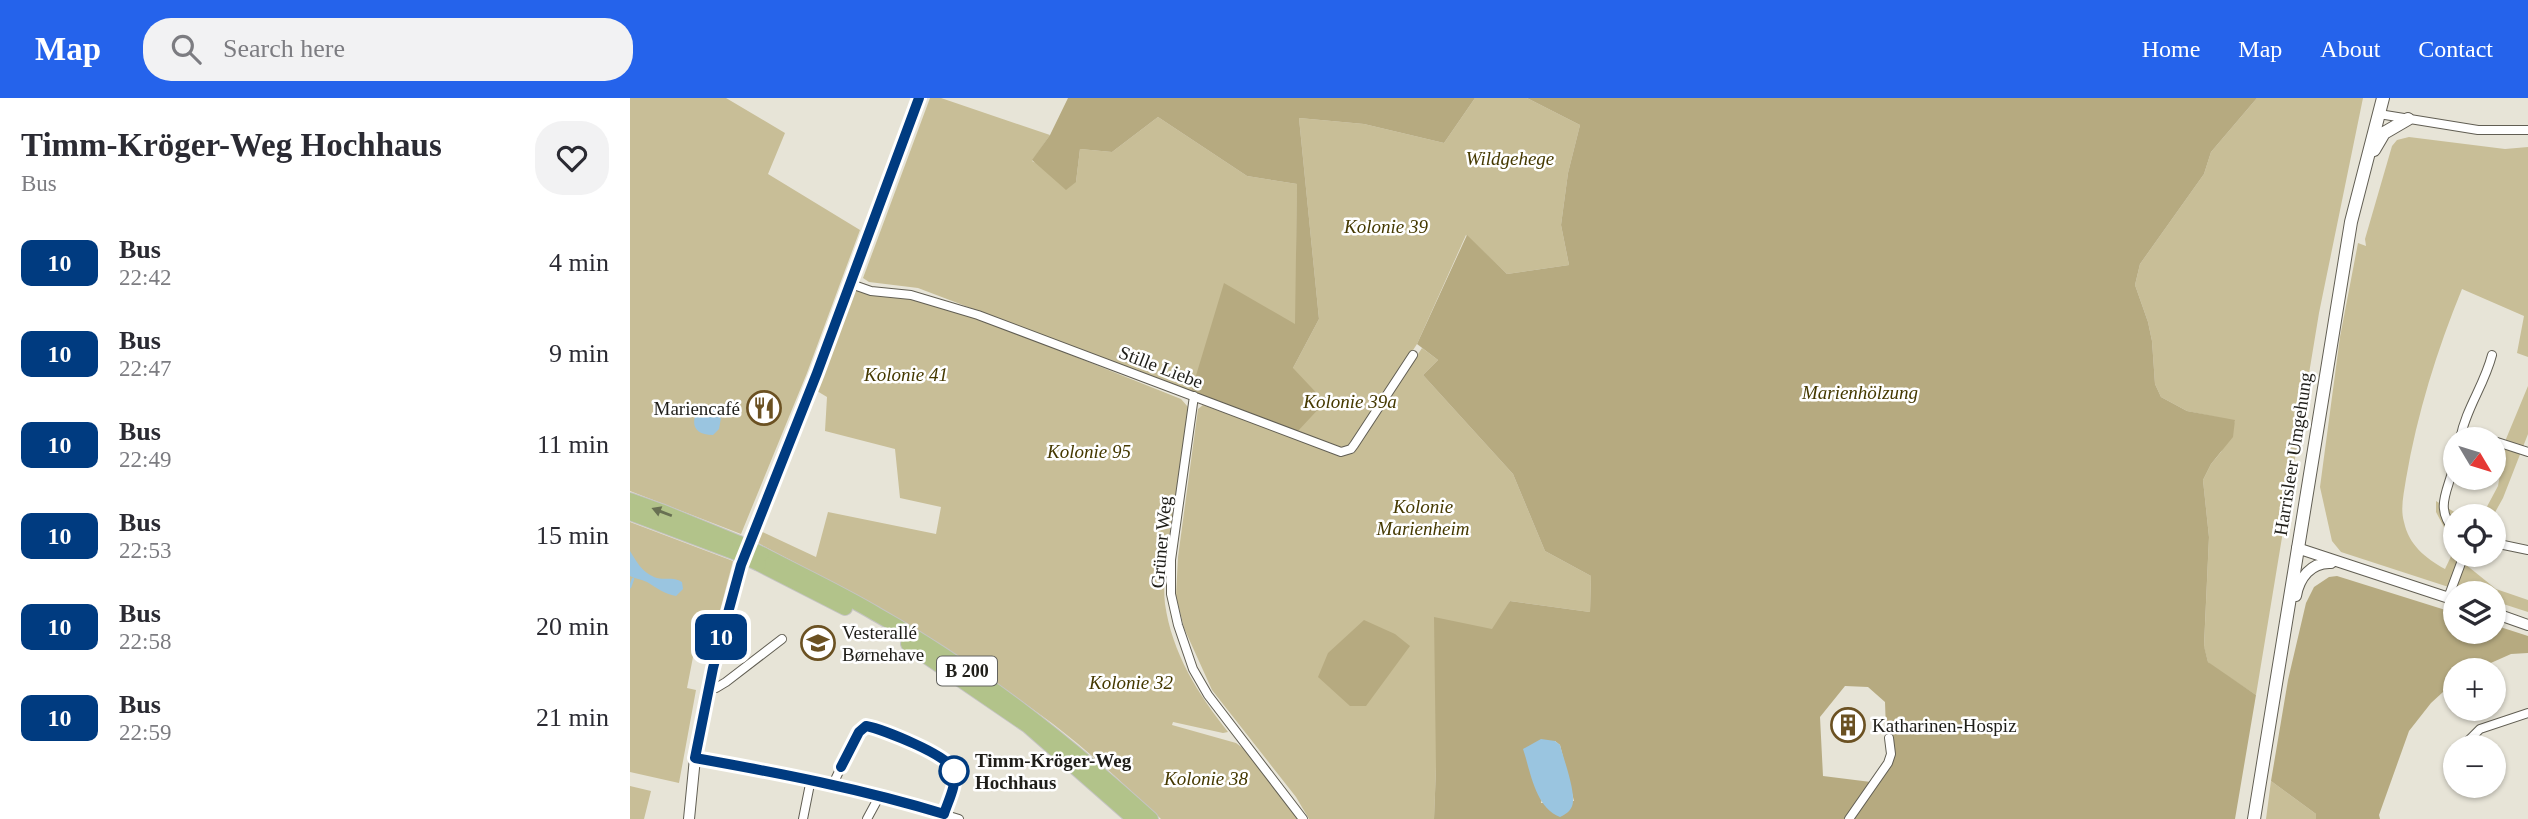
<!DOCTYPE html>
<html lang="en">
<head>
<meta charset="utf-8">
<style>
  :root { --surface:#fff; --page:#f2f2f3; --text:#2b2b33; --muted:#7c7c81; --accent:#2563eb }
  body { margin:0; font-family:"Times New Roman",serif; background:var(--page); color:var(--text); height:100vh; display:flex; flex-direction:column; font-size:26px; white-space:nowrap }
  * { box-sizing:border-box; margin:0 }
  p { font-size:23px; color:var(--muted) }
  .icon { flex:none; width:38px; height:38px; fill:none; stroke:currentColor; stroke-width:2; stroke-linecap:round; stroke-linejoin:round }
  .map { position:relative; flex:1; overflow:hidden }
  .side { display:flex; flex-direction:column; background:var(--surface); width:630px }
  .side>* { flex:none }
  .badge { padding:0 14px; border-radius:10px; font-size:24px; line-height:46px }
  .needle { width:46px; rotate:128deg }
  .fabs { position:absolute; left:1813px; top:329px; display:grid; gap:14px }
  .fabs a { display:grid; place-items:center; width:63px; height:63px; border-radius:50%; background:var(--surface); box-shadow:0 2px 5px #0004; font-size:35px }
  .map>.badge { position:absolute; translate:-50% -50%; box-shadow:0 0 0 4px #fff }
  .round { display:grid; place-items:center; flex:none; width:74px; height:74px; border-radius:28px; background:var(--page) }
  .head { display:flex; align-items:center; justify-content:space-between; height:119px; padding:0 21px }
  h1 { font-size:33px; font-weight:600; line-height:52px }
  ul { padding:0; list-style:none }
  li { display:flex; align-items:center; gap:21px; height:91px; padding:0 21px }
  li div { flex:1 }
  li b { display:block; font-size:26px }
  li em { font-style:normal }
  li .badge { min-width:77px; font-weight:700; text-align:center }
  header { display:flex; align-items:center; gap:42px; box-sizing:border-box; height:98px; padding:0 35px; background:var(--accent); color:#fff }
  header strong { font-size:33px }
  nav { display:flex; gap:38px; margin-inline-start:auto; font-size:24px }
  .search { width:490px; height:63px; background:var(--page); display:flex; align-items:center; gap:18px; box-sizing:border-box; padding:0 24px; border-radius:28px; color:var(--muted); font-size:26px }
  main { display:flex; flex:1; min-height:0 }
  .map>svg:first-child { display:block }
</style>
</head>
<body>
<header>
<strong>Map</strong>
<div class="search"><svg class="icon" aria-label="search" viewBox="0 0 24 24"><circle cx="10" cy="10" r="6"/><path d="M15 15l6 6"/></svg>Search here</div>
<nav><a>Home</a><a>Map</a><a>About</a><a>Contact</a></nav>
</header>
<main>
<section class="side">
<div class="head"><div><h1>Timm-Kröger-Weg Hochhaus</h1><p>Bus</p></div><a class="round"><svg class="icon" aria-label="heart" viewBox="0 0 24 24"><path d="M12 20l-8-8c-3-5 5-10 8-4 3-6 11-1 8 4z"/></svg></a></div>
<ul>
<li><span class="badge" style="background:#003b80;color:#fff">10</span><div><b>Bus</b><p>22:42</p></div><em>4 min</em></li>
<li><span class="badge" style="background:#003b80;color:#fff">10</span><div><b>Bus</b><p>22:47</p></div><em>9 min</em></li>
<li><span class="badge" style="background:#003b80;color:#fff">10</span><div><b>Bus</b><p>22:49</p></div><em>11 min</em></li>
<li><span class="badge" style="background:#003b80;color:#fff">10</span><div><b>Bus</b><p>22:53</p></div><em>15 min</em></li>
<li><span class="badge" style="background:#003b80;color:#fff">10</span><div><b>Bus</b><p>22:58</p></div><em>20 min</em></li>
<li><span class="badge" style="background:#003b80;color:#fff">10</span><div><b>Bus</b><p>22:59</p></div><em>21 min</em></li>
</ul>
</section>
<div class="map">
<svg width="1898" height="721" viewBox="0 0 1898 721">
  <rect width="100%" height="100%" fill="#e7e4d7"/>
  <path fill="#c8be97" d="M0 0H96L155 35 138 76 230 132 177 275 111 436 0 393Z
    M300 0H311L420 37 402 63 446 84 450 51 482 54 528 19 617 78 667 86 666 227 561 294 288 190 239 184 233 180Z
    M845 0H897L950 27 938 75 931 127 939 167 877 176 836 137 787 246 722 346 711 351 667 334 663 270 689 221 669 20 734 26 814 45Z
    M1627 0H1733L1689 215 1626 597 1582 568 1578 564 1574 549 1579 439 1573 382 1581 366 1591 354 1605 323 1557 313 1531 299 1525 286 1522 243 1518 224 1505 187 1510 166 1574 76 1581 54Z
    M1779 39 1875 51 1898 49V259L1887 255 1894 218 1832 191C1807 252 1787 316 1776 381 1774 395 1770 410 1774 424 1779 447 1795 460 1815 471L1825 450 1806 414V403L1831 418H1825V457H1840L1835 466 1866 491 1898 502V514L1864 503V495H1837L1711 454 1702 443 1690 389 1710 239 1728 145 1736 148 1735 141 1762 48 1767 42Z
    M222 189 282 199 351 221 551 301 558 309C553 348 547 387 541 426 538 451 532 480 535 506 542 555 568 596 598 634L593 635 543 624 542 627 606 645 614 651 668 721H531C496 688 461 655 423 626 329 555 229 497 124 443L128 432 186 459 198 414 306 436 311 409 270 400 265 351 195 333 197 299 187 293Z
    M792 250 808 262 793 277 883 376 915 453 961 478 960 514 880 503 806 670 804 721H679L666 699 582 592 554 530 546 498 548 459 568 311 573 307 709 357H716L725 352Z
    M1898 288V336L1873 400 1863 418H1852L1868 388 1876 341Z
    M0 424 103 463 77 562 63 559 57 590 66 592 49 685 0 674Z
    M1641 683 1686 716V721H1636Z
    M0 688 21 693 14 721H0Z"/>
  <path fill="#b6aa80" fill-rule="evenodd" d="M438 0H845L814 45 734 26 669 20 689 221 663 270 695 304 667 334 561 294 594 185 665 226 667 86 617 78 528 19 482 54 450 51 446 84 436 92 402 62 420 37Z
    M897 0H1627L1581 54 1574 76 1510 166 1505 187 1518 224 1522 243 1525 286 1531 299 1557 313 1605 322 1603 339 1581 366 1573 382 1579 439 1574 548 1578 564 1626 597 1605 721H804L806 670 804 519 862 531 880 503 960 514 961 478 915 453 883 376 793 277 808 262 787 246 837 137 877 176 939 167 931 127 938 75 950 27ZM1215 588 1238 589 1255 604 1257 661 1241 684 1193 678 1190 619ZM925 643 930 647 944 703 911 705Z
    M1707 478 1825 515V534H1864V527L1898 538V555L1881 556 1845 572H1825V583L1801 605 1779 633 1749 717 1750 721H1686V716L1641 683 1658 582 1676 505 1684 489 1699 479Z
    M734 522 765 536 780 548 736 608H720L688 579 698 555Z"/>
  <path fill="#9ac5e0" d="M73 307 84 311 91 320 89 331 83 337C61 337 59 321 73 307Z
    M0 453C6 463 12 474 24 479 33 483 43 478 52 484L53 491 46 498C34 496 27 490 17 484 11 481 5 481 0 478Z
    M911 641 925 643 930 647C934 662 944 689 943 703 943 711 937 716 930 719 905 709 901 675 893 651Z"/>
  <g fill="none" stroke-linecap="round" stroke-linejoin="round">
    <path stroke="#9ac5e0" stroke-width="2.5" d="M0 489 3 481"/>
    <g stroke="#615e53" stroke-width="10">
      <path id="minor" d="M1749 16 1848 32H1898
        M221 186 241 193 281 197 348 217 711 354 721 351 724 347 783 257
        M564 298 541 462V496L548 527 563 571 578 597 673 721
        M1831 336 1857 341
        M1830 341C1836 310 1854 288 1862 257
        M1864 343 1898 354
        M1825 363C1819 393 1803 408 1825 434
        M1864 445 1898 452
        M1818 500 1834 457
        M78 591 86 590 96 584 152 541
        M1832 649 1850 631 1898 615
        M65 660C155 675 242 694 329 721
        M203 686 228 634 236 628 241 629 310 658 322 667 325 684 314 716
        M173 721 181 681
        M237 721 250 697
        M1219 721 1258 665 1261 656 1259 640"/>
    </g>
    <g stroke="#615e53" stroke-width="12">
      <path id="tertiary" d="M1667 450 1825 502
        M1666 498C1669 480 1681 464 1701 465
        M1864 515 1898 527
        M59 721 65 660 78 591 111 467 187 275 289 0"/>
    </g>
    <g stroke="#615e53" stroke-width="14">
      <path id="secondary" d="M1744 52 1754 35 1778 21
        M1624 721 1721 124 1753 0"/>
    </g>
    <g stroke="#c5c4c3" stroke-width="16">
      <path id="trunk" d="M0 402 31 413 109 445
        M0 415 106 455
        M132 456C170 476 209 494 246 516 346 572 436 644 521 721
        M129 466 215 510
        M278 546 398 628 504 721"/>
    </g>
    <use href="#minor" stroke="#fff" stroke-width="8"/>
    <use href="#tertiary" stroke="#fff" stroke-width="10"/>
    <use href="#secondary" stroke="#fff" stroke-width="12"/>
    <use href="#trunk" stroke="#b2c38a" stroke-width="14"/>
    <g stroke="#c5c4c3" stroke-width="16" stroke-linecap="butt">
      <path id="trunk-bridge" d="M109 445 132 456
        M106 455 129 466"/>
    </g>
    <use href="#trunk-bridge" stroke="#b2c38a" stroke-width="14"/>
  </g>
  <defs><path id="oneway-solid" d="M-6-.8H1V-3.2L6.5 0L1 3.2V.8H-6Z" transform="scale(1.75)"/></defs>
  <use fill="#687052" href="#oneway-solid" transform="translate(32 414) rotate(-159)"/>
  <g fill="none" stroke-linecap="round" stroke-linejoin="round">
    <g stroke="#fff" stroke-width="16">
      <path id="line" d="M211 669 229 634 236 628C252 631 321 658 324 673 327 687 318 703 314 716 232 691 149 675 65 660L83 570 111 467 187 275 289 0"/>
    </g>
    <use href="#line" stroke="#003b80" stroke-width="10"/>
  </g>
  <defs>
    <g id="restaurant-ring" transform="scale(1.75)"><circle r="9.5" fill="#fff" stroke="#6b5122" stroke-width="1.5"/><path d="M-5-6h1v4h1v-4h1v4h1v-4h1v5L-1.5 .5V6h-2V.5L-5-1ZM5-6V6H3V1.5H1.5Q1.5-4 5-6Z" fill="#6b5122"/></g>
    <g id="school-ring" transform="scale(1.75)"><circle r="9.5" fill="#fff" stroke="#6b5122" stroke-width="1.5"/><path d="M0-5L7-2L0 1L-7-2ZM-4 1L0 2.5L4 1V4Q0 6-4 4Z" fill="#6b5122"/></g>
    <g id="building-ring" transform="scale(1.75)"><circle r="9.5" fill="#fff" stroke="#6b5122" stroke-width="1.5"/><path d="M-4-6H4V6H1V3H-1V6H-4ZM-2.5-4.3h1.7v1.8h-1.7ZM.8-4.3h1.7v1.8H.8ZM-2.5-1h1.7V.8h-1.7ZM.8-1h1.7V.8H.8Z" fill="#6b5122"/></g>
  </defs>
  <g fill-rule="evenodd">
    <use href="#restaurant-ring" x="134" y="310"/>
    <use href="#school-ring" x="188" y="545"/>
    <use href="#building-ring" x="1218" y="627"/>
  </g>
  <circle fill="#fff" stroke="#003b80" stroke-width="3.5" cx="324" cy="673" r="14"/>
  <g text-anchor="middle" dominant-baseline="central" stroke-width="5" stroke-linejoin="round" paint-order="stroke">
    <rect fill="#fff" stroke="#62625e" stroke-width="2" x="307" y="558.5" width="60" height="29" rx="5"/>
    <g font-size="18" font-weight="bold" fill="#1f1e19">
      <text x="337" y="573">B 200</text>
    </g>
    <g font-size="19" font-style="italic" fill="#453900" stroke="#fff">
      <text x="880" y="60">Wildgehege</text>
      <text x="756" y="128">Kolonie 39</text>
      <text x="276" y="276">Kolonie 41</text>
      <text x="1230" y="294">Marienhölzung</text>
      <text x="720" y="303">Kolonie 39a</text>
      <text x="459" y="353">Kolonie 95</text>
      <text x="793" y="408">Kolonie<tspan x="793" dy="22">Marienheim</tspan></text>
      <text x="501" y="584">Kolonie 32</text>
      <text x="576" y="680">Kolonie 38</text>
    </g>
    <g font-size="19" fill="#1f1e19" stroke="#fff">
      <text transform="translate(531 269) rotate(21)">Stille Liebe</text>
      <text transform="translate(1663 356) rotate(-81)">Harrisleer Umgehung</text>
      <text transform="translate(531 444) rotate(-85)">Grüner Weg</text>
    </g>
    <g font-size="19" fill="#1f1e19" stroke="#fff" text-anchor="start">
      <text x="110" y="310" text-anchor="end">Mariencafé</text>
      <text x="212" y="534">Vesterallé<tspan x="212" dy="22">Børnehave</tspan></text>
      <text x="1242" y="627">Katharinen-Hospiz</text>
    </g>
    <g font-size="19" font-weight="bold" fill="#1f1e19" stroke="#fff" text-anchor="start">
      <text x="345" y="662">Timm-Kröger-Weg<tspan x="345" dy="22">Hochhaus</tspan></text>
    </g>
  </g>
</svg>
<div class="fabs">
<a><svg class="needle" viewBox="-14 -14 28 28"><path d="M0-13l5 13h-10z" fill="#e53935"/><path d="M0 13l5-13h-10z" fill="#7c7c81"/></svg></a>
<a><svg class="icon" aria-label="locate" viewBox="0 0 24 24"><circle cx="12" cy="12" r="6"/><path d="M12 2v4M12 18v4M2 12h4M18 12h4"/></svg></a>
<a><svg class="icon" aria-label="layers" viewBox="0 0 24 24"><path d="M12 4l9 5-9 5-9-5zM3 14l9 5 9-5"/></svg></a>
<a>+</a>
<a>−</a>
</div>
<b class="badge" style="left:91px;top:539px;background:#003b80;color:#fff">10</b>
</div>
</main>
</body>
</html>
